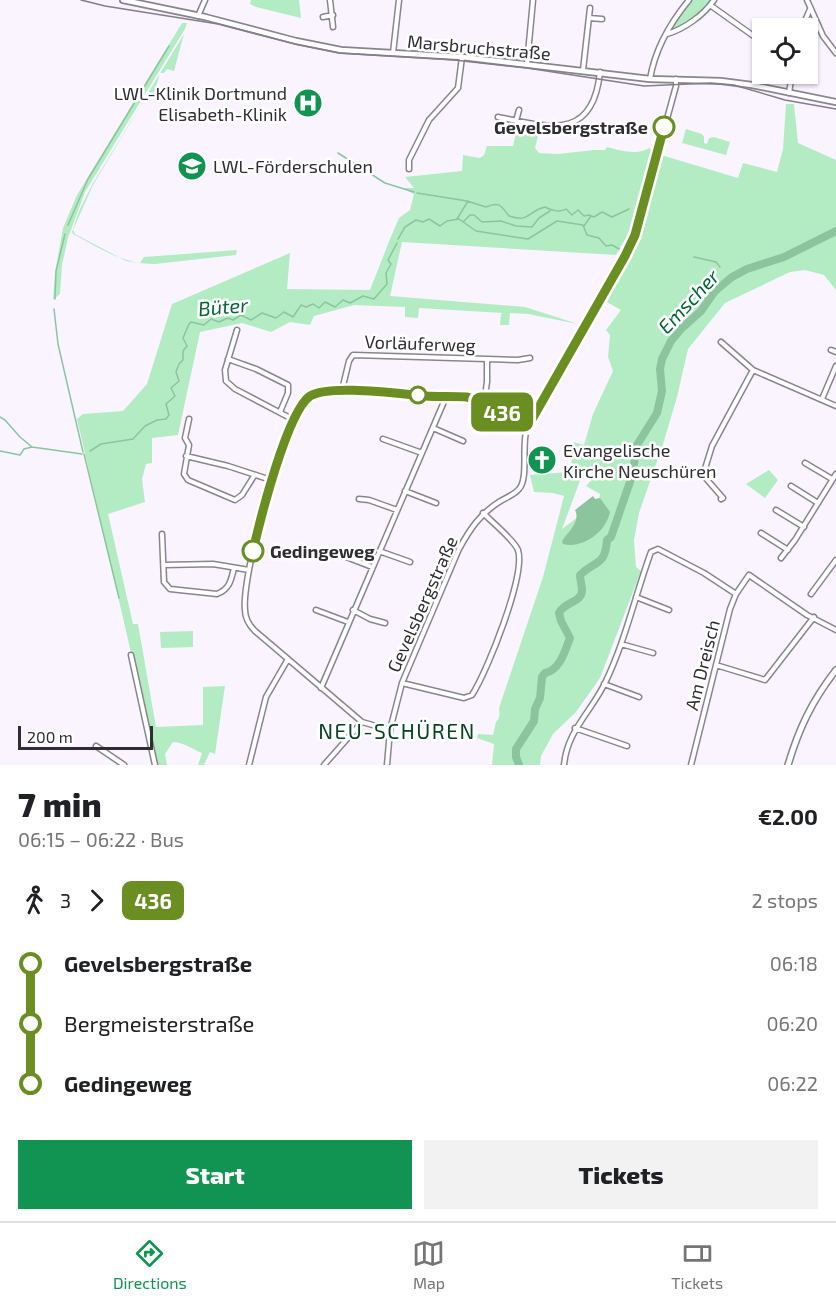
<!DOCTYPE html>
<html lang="en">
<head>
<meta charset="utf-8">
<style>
  :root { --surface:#fff; --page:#f2f2f2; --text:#202124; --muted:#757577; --line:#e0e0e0; --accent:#119351 }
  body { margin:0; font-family:"Exo 2",sans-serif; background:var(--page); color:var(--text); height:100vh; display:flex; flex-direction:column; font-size:22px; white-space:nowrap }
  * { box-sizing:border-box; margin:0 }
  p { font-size:20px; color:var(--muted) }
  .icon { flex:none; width:33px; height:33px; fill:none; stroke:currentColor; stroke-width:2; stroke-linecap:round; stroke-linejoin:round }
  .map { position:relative; height:765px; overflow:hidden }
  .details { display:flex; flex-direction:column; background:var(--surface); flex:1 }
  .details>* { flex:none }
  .badge { padding:0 12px; border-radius:9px; font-size:21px; line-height:39px }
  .buttons { position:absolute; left:752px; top:18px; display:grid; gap:12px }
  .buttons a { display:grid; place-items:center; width:66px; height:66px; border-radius:0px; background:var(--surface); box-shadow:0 2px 4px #0004; font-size:30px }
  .scale { position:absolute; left:18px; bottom:15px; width:135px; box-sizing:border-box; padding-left:6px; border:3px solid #2f2d31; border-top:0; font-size:16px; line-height:21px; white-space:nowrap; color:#2f2d31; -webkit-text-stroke:4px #fff; paint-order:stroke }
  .map>.badge { position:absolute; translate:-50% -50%; box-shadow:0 0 0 3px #fff }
  .legs { display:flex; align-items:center; gap:9px; height:66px; padding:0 18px; font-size:20px }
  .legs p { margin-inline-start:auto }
  .overview { display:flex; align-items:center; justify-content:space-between; height:102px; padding:0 18px }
  h1 { font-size:33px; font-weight:800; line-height:45px }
  .action { display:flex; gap:12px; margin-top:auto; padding:12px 18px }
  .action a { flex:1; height:69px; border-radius:0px; background:var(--accent); color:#fff; font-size:24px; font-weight:800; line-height:69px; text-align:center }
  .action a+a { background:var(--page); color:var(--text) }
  ul { padding:0 18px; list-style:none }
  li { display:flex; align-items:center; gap:21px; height:60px; font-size:22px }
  li i { display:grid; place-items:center; width:9px; height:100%; margin:0 8px; background:currentColor }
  li i::after { content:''; width:15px; height:15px; margin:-8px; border:4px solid; border-radius:50%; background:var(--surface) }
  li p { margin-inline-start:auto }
  li:first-child i { background:linear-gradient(#0000 50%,currentColor 0) }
  li:last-child i { background:linear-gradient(currentColor 50%,#0000 0) }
  .tabs { display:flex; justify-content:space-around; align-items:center; height:84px; border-top:2px solid var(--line); background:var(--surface); font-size:16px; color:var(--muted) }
  .tabs a { display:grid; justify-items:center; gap:3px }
  .tabs .on { color:var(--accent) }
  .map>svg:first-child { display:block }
</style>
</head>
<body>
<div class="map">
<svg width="836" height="765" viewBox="0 0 836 765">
  <rect width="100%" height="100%" fill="#f9f4ff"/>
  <path fill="#b3ecc3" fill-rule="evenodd" d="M251 0H299L301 18 256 7 250 4Z
    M691 0H712L698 14 672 30V26Z
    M182 23H187L185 29 85 192 68 238 62 265 60 294 53 300 55 273 63 228 77 195Z
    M184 34 174 71 167 69 164 73H160L154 94 148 93 93 185 73 230 75 234 126 261 140 263 144 257 237 250 236 255 155 264C122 264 102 249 73 234L72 232 79 211 92 185Z
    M786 104H794L798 143 836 160V290L824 275 805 270 790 272 725 303 688 349 677 397 664 441 639 513 634 540 636 567 641 571 600 678 576 712 553 734 541 756 540 765H492L494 744 477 738 478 734 493 735 496 722C500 718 500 714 499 708L543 577 564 496 553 493 534 492 530 475 568 472 571 470 573 442 584 445 593 414 613 371 608 357 610 335 606 330 621 310 605 301 624 269 637 239 661 155 738 178 743 163 777 172 783 149ZM596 469 614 475 612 479 597 474 586 486 600 494 599 501 562 529 584 470Z
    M526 128 539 132 535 148 539 153 558 154 594 150H605L607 147C619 150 638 156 649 148L654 152 630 231 616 255 402 242 390 296 525 307 578 324 528 314 510 313 509 325H500L501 314 503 313 419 308 418 318 405 317V307L354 305 314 316 310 325 290 322 271 332 242 323 200 332 178 435 152 438V463L146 464 142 479 145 502 108 514 133 624H138L156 727 203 725V687L225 686 215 754 210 752 204 765H198L202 753C192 749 183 742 173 742L165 754 167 765H157L77 419 83 414 123 411 147 384 172 304 290 253 287 289 370 290 390 239 399 218 410 210 414 194 401 188H414L405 177 462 171 463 155 480 158 484 155 487 146H513L517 129 523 132Z
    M686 129 702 134 704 137V143L707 144 709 138 714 137 730 142 726 155 682 143Z
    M769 470 778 480 765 498 746 484Z
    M193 631V647L161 648 160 632Z"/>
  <path fill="#8cc59d" d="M593 496 595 499 600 498 610 512C606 532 583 549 563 544L562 541C568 532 581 521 575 510Z"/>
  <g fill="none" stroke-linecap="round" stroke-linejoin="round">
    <path stroke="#8cc59d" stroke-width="1.5" d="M338 153 385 183 414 192
      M417 193 467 201 486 207C500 201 501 206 509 216 531 223 527 211 545 207 550 210 560 213 566 209L572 215 578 210 584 216 589 215 594 217 602 212 612 217 629 209
      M457 219 468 201
      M464 221 470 215H474L482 222 501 221 516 226 532 227 539 218 550 211
      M68 225 88 179 169 46
      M584 226 591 216
      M398 239 405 227 416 220 423 222 429 219 440 226 447 221 459 219 476 231 528 239 557 221 583 225 587 235 599 238 606 246 612 245 619 249
      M694 257 716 262 720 267
      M728 277 729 279
      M55 299 56 271 65 234
      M54 309 58 344 83 452
      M0 417 5 420 20 437 32 447
      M0 451 20 455 24 449 32 447 82 454
      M90 451 101 444 133 439 145 426 157 420 166 419 169 415 166 404 175 396 171 388 179 381 176 372 179 364 183 360V351L187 346 183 338 189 324 191 322 204 325 211 319 219 322 228 318 233 320 241 315 251 320 262 313 276 318 284 312 293 317 301 305 306 307 313 304 319 308 325 302 335 307 343 300 350 303 363 296 374 299 387 284 386 273 391 264 388 260 397 243
      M84 454 119 598"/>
    <path stroke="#8cc59d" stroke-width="8" d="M519 765 516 757V749L534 721 535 709 540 698 542 677 545 673C560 670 565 651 570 638L561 621 559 613C565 601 582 603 582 590 582 585 580 580 580 575 595 560 605 567 607 540L611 537 632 476 637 445 657 413 662 391 660 369 662 359 671 341 681 329 701 311 715 291 732 277 747 269 784 257 836 231"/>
    <g stroke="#89858e" stroke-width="7">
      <path id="minor" d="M330 0 333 27
        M807 0 823 36 836 53
        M710 5 762 42
        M198 16 205 0
        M323 17 333 15
        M589 18 602 19
        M802 28 810 9
        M667 34C684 29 704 15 714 0
        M393 53 399 0
        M527 64 533 0
        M583 70 590 8
        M650 79C655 49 670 23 689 0
        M789 93 792 74
        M498 117C548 127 593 142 600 72
        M516 121 519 110
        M409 169V160L429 120 458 88 462 57
        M237 330 225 370 226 381 235 389 294 420
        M721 342 753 370 836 406
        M831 350 836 352
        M228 359 256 369 288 385V393L280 412
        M487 359 518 360 530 358
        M342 390 349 361 353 355 487 359V382L484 403
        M822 399 836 366
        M189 419 185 438 189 445 184 474 188 480 235 500 242 495 254 476
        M433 428 463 441
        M383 439 422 453
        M186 456 228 466 271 480
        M805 463 832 479
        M791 486 818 503
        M405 491 436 503
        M359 499 369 500 397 510
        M721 499 723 498 703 475 712 446 753 370
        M776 510 804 527
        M761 533 788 550
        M162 534 164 582 170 589 217 594C230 589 231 580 234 568
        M379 551 410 562
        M336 553 372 567
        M781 558 795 540 836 474
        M164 565 213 564 249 570
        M811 594 836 560
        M636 597 669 610
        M316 610 348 622
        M353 610 370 619 385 623
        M621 644 653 653
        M131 655 155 765
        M716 665 765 680 814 617
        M402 683 464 698 472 695C487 672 526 575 518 550 514 540 492 522 483 513
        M604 684 639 697
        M321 688 446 397
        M575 728 627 746
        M390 730 362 722 255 631C249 625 245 619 245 610 241 577 285 410 312 395 333 384 400 394 426 396 439 397 453 396 467 397 489 402 508 416 527 428
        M96 746 124 765
        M249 765 266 697 288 659
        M324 765 362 722
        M387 765 390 730 402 683 459 549C470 529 480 514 499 502 505 498 514 495 519 489 529 478 521 444 527 428L617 273 635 235 676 86V79
        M564 765C567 731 591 712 605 683 625 642 635 596 651 552L658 549 704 573 736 594
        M691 765 730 609 736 594 749 575 807 615 836 630"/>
    </g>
    <g stroke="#89858e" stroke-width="8">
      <path id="tertiary" d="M123 0 205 17 296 41 341 50 462 57 650 79 721 81 752 85 836 102"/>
    </g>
    <g stroke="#89858e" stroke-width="8">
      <path id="secondary" d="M788 765C799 728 812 701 836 670"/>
    </g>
    <use href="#minor" stroke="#fff" stroke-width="4"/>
    <use href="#tertiary" stroke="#fff" stroke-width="4.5"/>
    <use href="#secondary" stroke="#fff" stroke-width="5"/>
    <path stroke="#827f86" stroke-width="1.5" d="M81 0 105 6 218 24 295 44 339 53 454 60 527 68 644 86 711 83 734 85 785 100 836 109"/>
  </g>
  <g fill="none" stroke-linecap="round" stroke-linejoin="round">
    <g stroke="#fff" stroke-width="14">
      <path id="line-1" d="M253 551C260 520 287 412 310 396 329 384 400 394 425 396 439 397 453 396 467 397L484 403 527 428 625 256 635 235 664 127"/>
    </g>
    <use href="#line-1" stroke="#6b8e23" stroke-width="9"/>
  </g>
  <defs>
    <g id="hospital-disc" transform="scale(1.5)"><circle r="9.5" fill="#119351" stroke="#fff"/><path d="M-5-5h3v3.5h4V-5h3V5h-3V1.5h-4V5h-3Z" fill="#fff"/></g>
    <g id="school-disc" transform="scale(1.5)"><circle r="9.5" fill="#119351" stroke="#fff"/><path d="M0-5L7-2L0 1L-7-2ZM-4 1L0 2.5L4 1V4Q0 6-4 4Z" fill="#fff"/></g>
    <g id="church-disc" transform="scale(1.5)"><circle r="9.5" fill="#119351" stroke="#fff"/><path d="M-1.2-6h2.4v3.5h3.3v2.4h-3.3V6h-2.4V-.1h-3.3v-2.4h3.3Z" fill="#fff"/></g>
  </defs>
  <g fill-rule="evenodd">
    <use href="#hospital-disc" x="308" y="103"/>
    <use href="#school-disc" x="192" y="166"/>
    <use href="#church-disc" x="542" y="460"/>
  </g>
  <g fill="#fff" stroke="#6b8e23" stroke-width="3">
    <circle cx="664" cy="127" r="10"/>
    <circle cx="418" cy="395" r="8"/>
    <circle cx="253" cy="551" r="10"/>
  </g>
  <g text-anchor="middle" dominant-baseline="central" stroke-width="5" stroke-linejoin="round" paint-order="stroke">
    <g font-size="18" fill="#2f2d31" stroke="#fff">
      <text transform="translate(479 47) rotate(5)">Marsbruchstraße</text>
      <text transform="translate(420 343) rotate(2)">Vorläuferweg</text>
      <text transform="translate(422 604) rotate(-66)">Gevelsbergstraße</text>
      <text transform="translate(702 665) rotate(-76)">Am Dreisch</text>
    </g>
    <g font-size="18" fill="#2f2d31" stroke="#fff" text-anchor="start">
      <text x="287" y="93" text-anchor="end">LWL-Klinik Dortmund<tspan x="287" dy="21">Elisabeth-Klinik</tspan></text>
      <text x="213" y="166">LWL-Förderschulen</text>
      <text x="563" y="450">Evangelische<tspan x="563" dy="21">Kirche Neuschüren</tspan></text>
    </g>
    <g font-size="18" font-weight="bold" fill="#2f2d31" stroke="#fff" text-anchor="end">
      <text x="648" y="127">Gevelsbergstraße</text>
      <text x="270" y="551" text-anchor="start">Gedingeweg</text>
    </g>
    <g font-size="20" font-style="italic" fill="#006434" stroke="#fff">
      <text transform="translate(688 301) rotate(-47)">Emscher</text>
      <text transform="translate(223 306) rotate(-5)">Büter</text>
    </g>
    <g font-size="21" letter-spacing="1.5" fill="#074222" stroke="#fff">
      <text x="397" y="730">NEU-SCHÜREN</text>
    </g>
  </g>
</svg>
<div class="buttons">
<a><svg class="icon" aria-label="locate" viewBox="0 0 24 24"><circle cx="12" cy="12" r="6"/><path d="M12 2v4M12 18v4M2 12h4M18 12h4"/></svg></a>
</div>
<div class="scale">200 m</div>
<b class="badge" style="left:502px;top:412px;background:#6b8e23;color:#fff">436</b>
</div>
<section class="details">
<div class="overview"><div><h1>7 min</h1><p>06:15 – 06:22 · Bus</p></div><b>€2.00</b></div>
<div class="legs"><svg class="icon" aria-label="walk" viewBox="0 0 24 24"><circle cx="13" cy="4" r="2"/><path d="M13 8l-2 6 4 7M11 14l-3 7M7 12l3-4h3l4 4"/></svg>3<svg class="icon" aria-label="forward" viewBox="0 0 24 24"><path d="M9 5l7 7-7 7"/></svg><b class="badge" style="background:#6b8e23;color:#fff">436</b><p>2 stops</p></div>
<ul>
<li><i style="color:#6b8e23"></i><b>Gevelsbergstraße</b><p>06:18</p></li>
<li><i style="color:#6b8e23"></i><span>Bergmeisterstraße</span><p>06:20</p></li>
<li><i style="color:#6b8e23"></i><b>Gedingeweg</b><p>06:22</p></li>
</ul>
<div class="action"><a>Start</a><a>Tickets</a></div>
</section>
<nav class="tabs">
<a class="on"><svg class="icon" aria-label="directions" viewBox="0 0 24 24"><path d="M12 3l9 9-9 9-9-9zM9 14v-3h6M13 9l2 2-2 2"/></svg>Directions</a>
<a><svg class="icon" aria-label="map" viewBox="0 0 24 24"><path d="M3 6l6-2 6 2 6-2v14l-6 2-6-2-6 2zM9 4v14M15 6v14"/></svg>Map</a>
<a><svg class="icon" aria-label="tickets" viewBox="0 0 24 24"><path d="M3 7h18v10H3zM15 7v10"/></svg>Tickets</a>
</nav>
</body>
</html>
